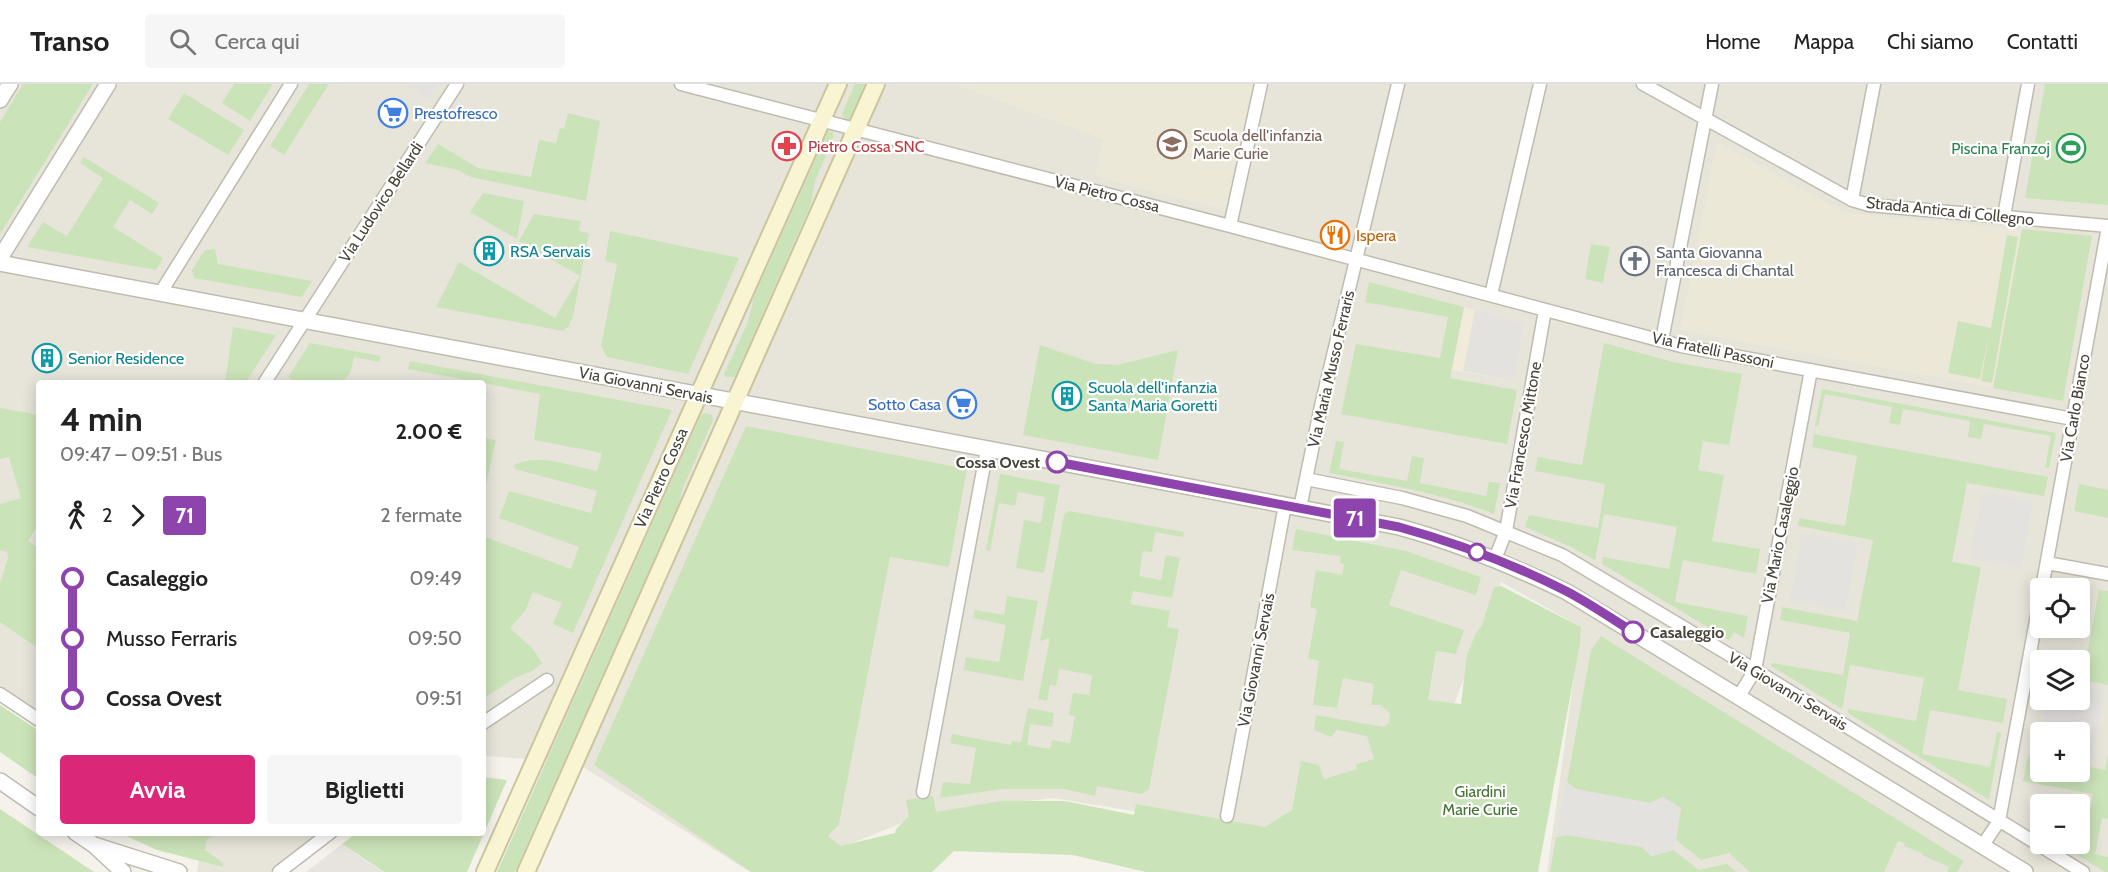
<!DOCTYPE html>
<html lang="it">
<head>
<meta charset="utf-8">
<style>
  :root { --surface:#fff; --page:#f6f6f6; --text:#222; --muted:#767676; --line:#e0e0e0; --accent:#db2777 }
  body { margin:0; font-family:Cabin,sans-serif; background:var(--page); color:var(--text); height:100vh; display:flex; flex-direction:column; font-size:22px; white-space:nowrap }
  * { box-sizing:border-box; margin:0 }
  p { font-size:20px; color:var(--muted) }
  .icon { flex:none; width:33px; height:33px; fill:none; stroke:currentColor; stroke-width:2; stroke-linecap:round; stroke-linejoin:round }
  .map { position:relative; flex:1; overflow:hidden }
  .side { position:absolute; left:36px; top:296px; width:450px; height:456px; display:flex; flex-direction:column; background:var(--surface); border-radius:6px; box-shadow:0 3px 15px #0003 }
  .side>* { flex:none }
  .badge { padding:0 12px; border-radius:4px; font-size:21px; line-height:39px }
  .controls { position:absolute; left:2030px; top:494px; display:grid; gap:12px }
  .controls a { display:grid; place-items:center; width:60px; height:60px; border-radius:6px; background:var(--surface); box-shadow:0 3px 15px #0003; font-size:30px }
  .map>.badge { position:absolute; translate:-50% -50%; box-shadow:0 0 0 3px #fff }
  .legs { display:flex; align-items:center; gap:9px; height:66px; padding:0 24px; font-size:20px }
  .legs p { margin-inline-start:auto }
  .summary { display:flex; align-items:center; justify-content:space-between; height:102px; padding:0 24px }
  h1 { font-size:33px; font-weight:800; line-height:45px }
  .action { display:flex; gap:12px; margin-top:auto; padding:12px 24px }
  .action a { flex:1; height:69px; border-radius:6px; background:var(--accent); color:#fff; font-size:24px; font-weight:800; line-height:69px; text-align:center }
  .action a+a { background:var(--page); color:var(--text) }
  ul { padding:0 24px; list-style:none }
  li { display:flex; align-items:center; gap:21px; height:60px; font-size:22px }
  li i { display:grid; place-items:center; width:9px; height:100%; margin:0 8px; background:currentColor }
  li i::after { content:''; width:15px; height:15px; margin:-8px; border:4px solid; border-radius:50%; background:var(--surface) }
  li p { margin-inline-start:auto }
  li:first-child i { background:linear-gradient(#0000 50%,currentColor 0) }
  li:last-child i { background:linear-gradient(currentColor 50%,#0000 0) }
  header { display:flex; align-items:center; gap:36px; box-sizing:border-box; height:84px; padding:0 30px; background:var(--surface); border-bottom:2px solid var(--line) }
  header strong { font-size:28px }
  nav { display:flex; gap:33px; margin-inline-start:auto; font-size:21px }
  .search { width:420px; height:54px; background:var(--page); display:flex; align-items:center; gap:15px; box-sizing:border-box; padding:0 21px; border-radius:6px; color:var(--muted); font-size:22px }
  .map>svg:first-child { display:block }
</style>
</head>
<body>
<header>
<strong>Transo</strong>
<div class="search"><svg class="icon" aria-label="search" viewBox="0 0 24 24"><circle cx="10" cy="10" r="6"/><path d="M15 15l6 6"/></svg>Cerca qui</div>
<nav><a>Home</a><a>Mappa</a><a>Chi siamo</a><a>Contatti</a></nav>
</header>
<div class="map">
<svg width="2108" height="788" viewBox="0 0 2108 788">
  <rect width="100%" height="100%" fill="#f4f2eb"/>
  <path fill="#e7e5da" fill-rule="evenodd" d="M0 0H2108V788H1547L1581 543 1501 498 1429 686 1264 748 1053 714 924 730 781 788H750L575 678 483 672V298H39V627L32 636 0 613ZM2040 504H2079V543H2040ZM2040 576H2079V615H2040ZM2040 648H2079V687H2040ZM2040 720H2079V759H2040Z
    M203 749H334L286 788H197Z"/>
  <path fill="#f3ebda" d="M1464 223 1524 239 1514 297 1452 286Z"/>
  <path fill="#e7e4e0" d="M342 760 366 777 383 788H306Z"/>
  <path fill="#ebe8d7" d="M954 0H1255L1228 127 1095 92 1103 55Z
    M1717 58 1845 129 2092 152 2063 317 1680 246Z"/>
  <path fill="#cbe3b9" d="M23 0H93L0 150V38Z
    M234 0H273L250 37 222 19Z
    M309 0H329L284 71 270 62Z
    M855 0H865L849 37H845L842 30Z
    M2045 0H2108V121L2025 114Z
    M184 9 244 46 228 71 168 35Z
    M568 29 600 37 586 117 471 93 458 86 425 79 438 60 478 84 531 93 539 56 556 59 560 44 564 45Z
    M828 47 833 48V55L815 97 811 120 735 293H726L724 290 748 238 754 213Z
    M84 73 159 119 152 130 130 116 113 143 163 174 156 186 27 163 43 138 67 152 103 94 80 79Z
    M483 109 524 117 517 155 470 128Z
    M534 130 581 137 579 147 589 149 573 232 569 242 563 247 436 223 459 178 555 234 580 192 519 157Z
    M2022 145 2092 152 2063 317 1993 304Z
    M610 147 739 174 688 290 607 273 601 262 617 180 605 177Z
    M2007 151 2018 153 1992 299 1981 297 1990 245 1980 295 1948 289 1958 237 1991 244Z
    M1591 160 1610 163 1603 199 1585 195Z
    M215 165 218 180 312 197 302 213 194 194 192 186 205 166Z
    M1369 198 1464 223 1450 294 1517 306 1507 360 1341 330 1356 260 1440 274 1448 233 1365 218Z
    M233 243 276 251 246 298H225Z
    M310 259 381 272 379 278 354 273 350 290 341 298 293 297 288 293Z
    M1604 259 1673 278 1742 290 1729 361 1703 357 1698 386 1724 391 1712 457 1760 465 1756 490 1683 476 1675 518 1748 532 1744 554 1734 548 1729 556 1602 480 1603 473 1669 485 1677 443 1604 430 1595 476 1569 462 1525 443 1529 431 1598 444 1605 400 1535 387 1538 373 1582 381Z
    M1040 261 1096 280 1117 281 1178 266 1158 376 1023 351Z
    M410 277 672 326 573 549 553 540 562 519 533 508 525 527 510 544 533 565 542 579 534 586 515 594 483 615V452L571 485 579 463 499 434 509 407 591 429 597 407 515 385 514 381C539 369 571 382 597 387L602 369 534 356 540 310 408 285Z
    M1822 305 2056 349 2049 384H2045L2051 352 1984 340 1981 355 1968 353 1970 337 1903 325 1900 341 1889 339 1892 323 1825 310 1818 342H1815Z
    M0 324 39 331V439L28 457 39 464V473L35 479 39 481V565L0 538V499L8 474 7 468 0 466V420L21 414 9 373 0 375Z
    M706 329 712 331 713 336 682 406 679 420 515 788H497L701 331Z
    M746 342 967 385 949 483 890 473 839 740 828 752 841 762 895 749 896 745 909 732 906 716 933 712 936 728 1001 717H1065L1134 731 1136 720 1265 743 1292 726 1301 677 1319 681 1324 695 1357 685 1356 680 1374 675 1367 652 1337 646 1331 653 1314 646 1316 631 1384 643 1389 639 1390 630 1381 621H1371L1374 600 1343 594 1337 624 1313 621 1319 577 1308 574 1317 525 1310 523 1316 486 1342 491 1344 480 1340 479 1341 472 1292 466 1296 445 1406 467 1481 493 1476 511 1401 486 1389 521 1464 546 1456 570 1436 567 1428 616 1461 620 1467 571 1476 549 1482 541 1494 503 1501 502 1581 543 1580 559 1538 788H1146L1073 771 954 767 932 788H751L594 681Z
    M1814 350 2048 393 2044 412 1967 399 1952 478 1981 483 1958 606 2007 615 2003 639 1930 626 1922 670 1990 683 1997 648 2001 649 1989 716 1848 629V625L1916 637 1924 594 1850 581 1842 625 1771 582 1772 579 1843 591 1850 549 1780 536 1782 523 1857 537 1873 456 1798 442 1799 434 1845 442 1857 372 1812 363Z
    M483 354 496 356 483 414Z
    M1336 357 1344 358 1339 385 1407 397 1412 372 1424 374 1420 399 1486 412 1489 398 1500 399 1494 430C1441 409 1385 400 1329 389Z
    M1000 390 1060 401 1044 489 1016 484 1024 436 1041 439 1045 413 1018 408 1015 422 999 419 990 467 986 466Z
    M2079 400 2108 406V434L2074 427Z
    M1069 427 1184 448 1183 453 1155 448 1152 468 1143 467 1139 492 1161 496 1166 471 1180 474 1172 514 1133 507 1130 520 1170 527 1167 543 1179 545 1149 705 1142 710 1097 702 1095 712 1064 705H1003L940 714 943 698 970 700 976 664 950 659 952 650 1011 661 1012 657 1021 658 1028 624 1054 629 1052 643 1030 640 1027 661 1050 665 1052 656 1070 659 1075 632 1069 631 1073 609 1089 611 1092 591 1059 585 1056 602 1050 601 1047 617 1038 615 1050 554 1040 557 1064 431Z
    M2099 506 2108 507V601L2079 595V587H2084Z
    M1007 512 1038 517 1023 597 964 586 966 573 999 578 1006 541 973 534 975 526 1004 531Z
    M1601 552 1964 777 1957 788H1947L1949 783 1922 771V769L1904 762 1905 759 1898 757 1884 788H1750L1729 769 1701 776 1676 756 1681 725 1663 713 1650 719 1576 705 1567 698 1591 566Z
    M0 621 39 647V695L0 668Z
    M2108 671V735L2102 734 2095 770 2108 773V788H2105L2058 759H2079V744L2086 745 2093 710 2023 697 2028 672 2040 674V687H2079V681L2105 686Z
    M483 693 507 696 467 788H384L342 760 357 749 483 748Z
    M0 725 94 788H0Z
    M120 749H212L211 754 207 755 205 766 223 779V783L157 766Z
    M1567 751 1642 763 1652 772 1673 766 1699 786 1727 780 1736 788H1550L1556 753Z"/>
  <path fill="#e3e2df" d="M408 0H438L428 16 408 2Z
    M1475 226 1524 239 1514 297 1463 287Z
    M1982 408 2033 417 2021 484 1970 474Z
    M1802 449 1858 459 1845 527 1790 517Z
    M2079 601 2105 606 2092 676 2079 674V648H2041L2047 615H2079Z
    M1567 698 1576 705 1650 719 1663 713 1681 724 1673 766 1652 772 1642 763 1567 751 1556 753Z"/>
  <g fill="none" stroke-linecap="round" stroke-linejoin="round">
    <g stroke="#bebbaf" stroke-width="15">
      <path id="minor" d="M681 0 1230 142 1681 262 2073 335
        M1643 0 1852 116 1869 121 2108 142
        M1852 116 1874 0
        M2004 132 2028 0
        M1230 142 1261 0
        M161 208 291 0
        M1491 211 1540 0
        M1662 256 1712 0
        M265 298 457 0
        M1306 395 1402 414 1467 432 1562 471 1755 586 2083 788
        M1300 424 1321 322 1398 0
        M1495 475 1506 447 1545 226
        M2047 479 2108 490
        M2042 504 2108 143
        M0 610 39 636
        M1739 612 1755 586 1811 286
        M483 639 547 596
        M923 708 987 365
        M1227 732 1285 421
        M1983 761 1999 737 2040 515
        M279 788 331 748"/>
    </g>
    <g stroke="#bebbaf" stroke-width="18">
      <path id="tertiary" d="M0 16 10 0
        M0 174 108 0
        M0 179 1206 406 1399 443C1458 459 1511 481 1567 508L2025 788
        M0 697 39 724
        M75 748 94 761 123 788
        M94 761 179 788"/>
    </g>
    <g stroke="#cbc59f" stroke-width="20">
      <path id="secondary" d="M485 788 838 0
        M526 788 876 0"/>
    </g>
    <use href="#minor" stroke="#fff" stroke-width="12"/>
    <use href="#tertiary" stroke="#fff" stroke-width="15"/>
    <use href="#secondary" stroke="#f9f4d1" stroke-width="16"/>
  </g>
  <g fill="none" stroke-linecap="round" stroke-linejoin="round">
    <g stroke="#fff" stroke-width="14">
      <path id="line-1" d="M1057 378 1399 443C1457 459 1513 480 1566 507 1589 519 1611 534 1633 548"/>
    </g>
    <use href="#line-1" stroke="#8e44ad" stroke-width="9"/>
  </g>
  <defs>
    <g id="supermarket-ring" transform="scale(1.5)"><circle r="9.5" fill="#fff" stroke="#3f7fe0" stroke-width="1.5"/><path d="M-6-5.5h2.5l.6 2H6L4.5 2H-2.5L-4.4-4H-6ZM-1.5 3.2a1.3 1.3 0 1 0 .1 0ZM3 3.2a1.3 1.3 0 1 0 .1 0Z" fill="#3f7fe0"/></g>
    <g id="school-ring" transform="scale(1.5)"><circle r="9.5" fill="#fff" stroke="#8d6e63" stroke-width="1.5"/><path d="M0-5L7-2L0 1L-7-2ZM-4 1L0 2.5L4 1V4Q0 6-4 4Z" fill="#8d6e63"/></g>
    <g id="pharmacy-ring" transform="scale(1.5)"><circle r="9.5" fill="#fff" stroke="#e0444e" stroke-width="1.5"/><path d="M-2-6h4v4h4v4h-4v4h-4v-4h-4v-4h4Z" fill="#e0444e"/></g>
    <g id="stadium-ring" transform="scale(1.5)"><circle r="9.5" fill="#fff" stroke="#2e9e5b" stroke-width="1.5"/><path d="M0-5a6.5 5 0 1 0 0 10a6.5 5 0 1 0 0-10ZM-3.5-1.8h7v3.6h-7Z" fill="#2e9e5b"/></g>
    <g id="restaurant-ring" transform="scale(1.5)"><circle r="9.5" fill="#fff" stroke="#e8710a" stroke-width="1.5"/><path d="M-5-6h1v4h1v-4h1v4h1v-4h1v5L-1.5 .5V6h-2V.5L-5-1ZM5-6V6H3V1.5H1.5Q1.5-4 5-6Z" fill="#e8710a"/></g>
    <g id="building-ring" transform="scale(1.5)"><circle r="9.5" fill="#fff" stroke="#0f9aa8" stroke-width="1.5"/><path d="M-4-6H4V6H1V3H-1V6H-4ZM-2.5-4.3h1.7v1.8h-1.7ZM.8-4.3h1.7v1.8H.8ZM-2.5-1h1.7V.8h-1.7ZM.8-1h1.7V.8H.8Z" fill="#0f9aa8"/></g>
    <g id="church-ring" transform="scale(1.5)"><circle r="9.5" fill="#fff" stroke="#6b7280" stroke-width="1.5"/><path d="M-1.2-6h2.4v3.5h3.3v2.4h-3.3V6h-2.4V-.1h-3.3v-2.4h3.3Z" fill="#6b7280"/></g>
  </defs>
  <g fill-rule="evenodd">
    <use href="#supermarket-ring" x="393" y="29"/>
    <use href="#school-ring" x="1172" y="60"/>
    <use href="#pharmacy-ring" x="787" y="62"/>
    <use href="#stadium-ring" x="2071" y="64"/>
    <use href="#restaurant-ring" x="1335" y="151"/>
    <use href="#building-ring" x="489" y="167"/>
    <use href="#church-ring" x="1635" y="177"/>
    <use href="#building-ring" x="47" y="274"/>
    <use href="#building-ring" x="1067" y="312"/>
    <use href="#supermarket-ring" x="962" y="320"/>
  </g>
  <g fill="#fff" stroke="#8e44ad" stroke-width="3">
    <circle cx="1057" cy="378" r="10"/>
    <circle cx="1477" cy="468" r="8"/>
    <circle cx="1633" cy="548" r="10"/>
  </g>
  <g text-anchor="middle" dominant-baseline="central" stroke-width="4.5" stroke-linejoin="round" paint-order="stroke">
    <g font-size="16" fill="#366cbe" stroke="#fff" text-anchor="start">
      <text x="414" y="29">Prestofresco</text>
      <text x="941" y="320" text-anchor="end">Sotto Casa</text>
    </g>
    <g font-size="16" fill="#785e54" stroke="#fff" text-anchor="start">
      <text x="1193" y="51">Scuola dell'infanzia<tspan x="1193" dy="18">Marie Curie</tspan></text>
    </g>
    <g font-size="16" fill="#be3a42" stroke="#fff" text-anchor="start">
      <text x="808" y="62">Pietro Cossa SNC</text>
    </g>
    <g font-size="16" fill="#27864d" stroke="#fff" text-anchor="end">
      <text x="2050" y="64">Piscina Franzoj</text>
    </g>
    <g font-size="16" fill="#47443a" stroke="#fff">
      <text transform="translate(1107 110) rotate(14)">Via Pietro Cossa</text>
      <text transform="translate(381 118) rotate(-57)">Via Ludovico Bellardi</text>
      <text transform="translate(1950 127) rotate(6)">Strada Antica di Collegno</text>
      <text transform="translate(1713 266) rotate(12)">Via Fratelli Passoni</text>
      <text transform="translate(1331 285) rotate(-77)">Via Maria Musso Ferraris</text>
      <text transform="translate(646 301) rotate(11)">Via Giovanni Servais</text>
      <text transform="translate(2075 324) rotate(-80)">Via Carlo Bianco</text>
      <text transform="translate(1523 351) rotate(-80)">Via Francesco Mittone</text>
      <text transform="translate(661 394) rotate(-66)">Via Pietro Cossa</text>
      <text transform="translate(1780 451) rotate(-79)">Via Mario Casaleggio</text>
      <text transform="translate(1256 576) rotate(-79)">Via Giovanni Servais</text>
      <text transform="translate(1788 607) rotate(31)">Via Giovanni Servais</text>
    </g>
    <g font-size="16" fill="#c56008" stroke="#fff" text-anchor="start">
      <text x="1356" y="151">Ispera</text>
    </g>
    <g font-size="16" fill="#0d838f" stroke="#fff" text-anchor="start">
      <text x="510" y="167">RSA Servais</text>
      <text x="68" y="274">Senior Residence</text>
      <text x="1088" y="303">Scuola dell'infanzia<tspan x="1088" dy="18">Santa Maria Goretti</tspan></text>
    </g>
    <g font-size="16" fill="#5b616d" stroke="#fff" text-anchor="start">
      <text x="1656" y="168">Santa Giovanna<tspan x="1656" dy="18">Francesca di Chantal</tspan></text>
    </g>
    <g font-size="16" font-weight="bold" fill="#47443a" stroke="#fff" text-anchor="end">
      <text x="1040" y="378">Cossa Ovest</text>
      <text x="1650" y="548" text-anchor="start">Casaleggio</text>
    </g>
    <g font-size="16" fill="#437333" stroke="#fff">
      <text x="1480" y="707">Giardini<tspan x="1480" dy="18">Marie Curie</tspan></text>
    </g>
  </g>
</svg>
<div class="controls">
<a><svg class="icon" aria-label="locate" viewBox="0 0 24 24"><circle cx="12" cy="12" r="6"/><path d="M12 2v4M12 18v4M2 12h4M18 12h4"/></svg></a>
<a><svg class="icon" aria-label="layers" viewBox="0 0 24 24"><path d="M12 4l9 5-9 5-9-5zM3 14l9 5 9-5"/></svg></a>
<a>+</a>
<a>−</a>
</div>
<b class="badge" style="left:1355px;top:434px;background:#8e44ad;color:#fff">71</b>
<section class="side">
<div class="summary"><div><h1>4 min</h1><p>09:47 – 09:51 · Bus</p></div><b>2.00 €</b></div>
<div class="legs"><svg class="icon" aria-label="walk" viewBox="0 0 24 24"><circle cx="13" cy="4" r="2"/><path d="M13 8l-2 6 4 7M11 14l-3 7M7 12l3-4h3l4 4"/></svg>2<svg class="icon" aria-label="forward" viewBox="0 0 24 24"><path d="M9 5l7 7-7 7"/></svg><b class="badge" style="background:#8e44ad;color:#fff">71</b><p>2 fermate</p></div>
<ul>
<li><i style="color:#8e44ad"></i><b>Casaleggio</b><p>09:49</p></li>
<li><i style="color:#8e44ad"></i><span>Musso Ferraris</span><p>09:50</p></li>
<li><i style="color:#8e44ad"></i><b>Cossa Ovest</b><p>09:51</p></li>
</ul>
<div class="action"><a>Avvia</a><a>Biglietti</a></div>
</section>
</div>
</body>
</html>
